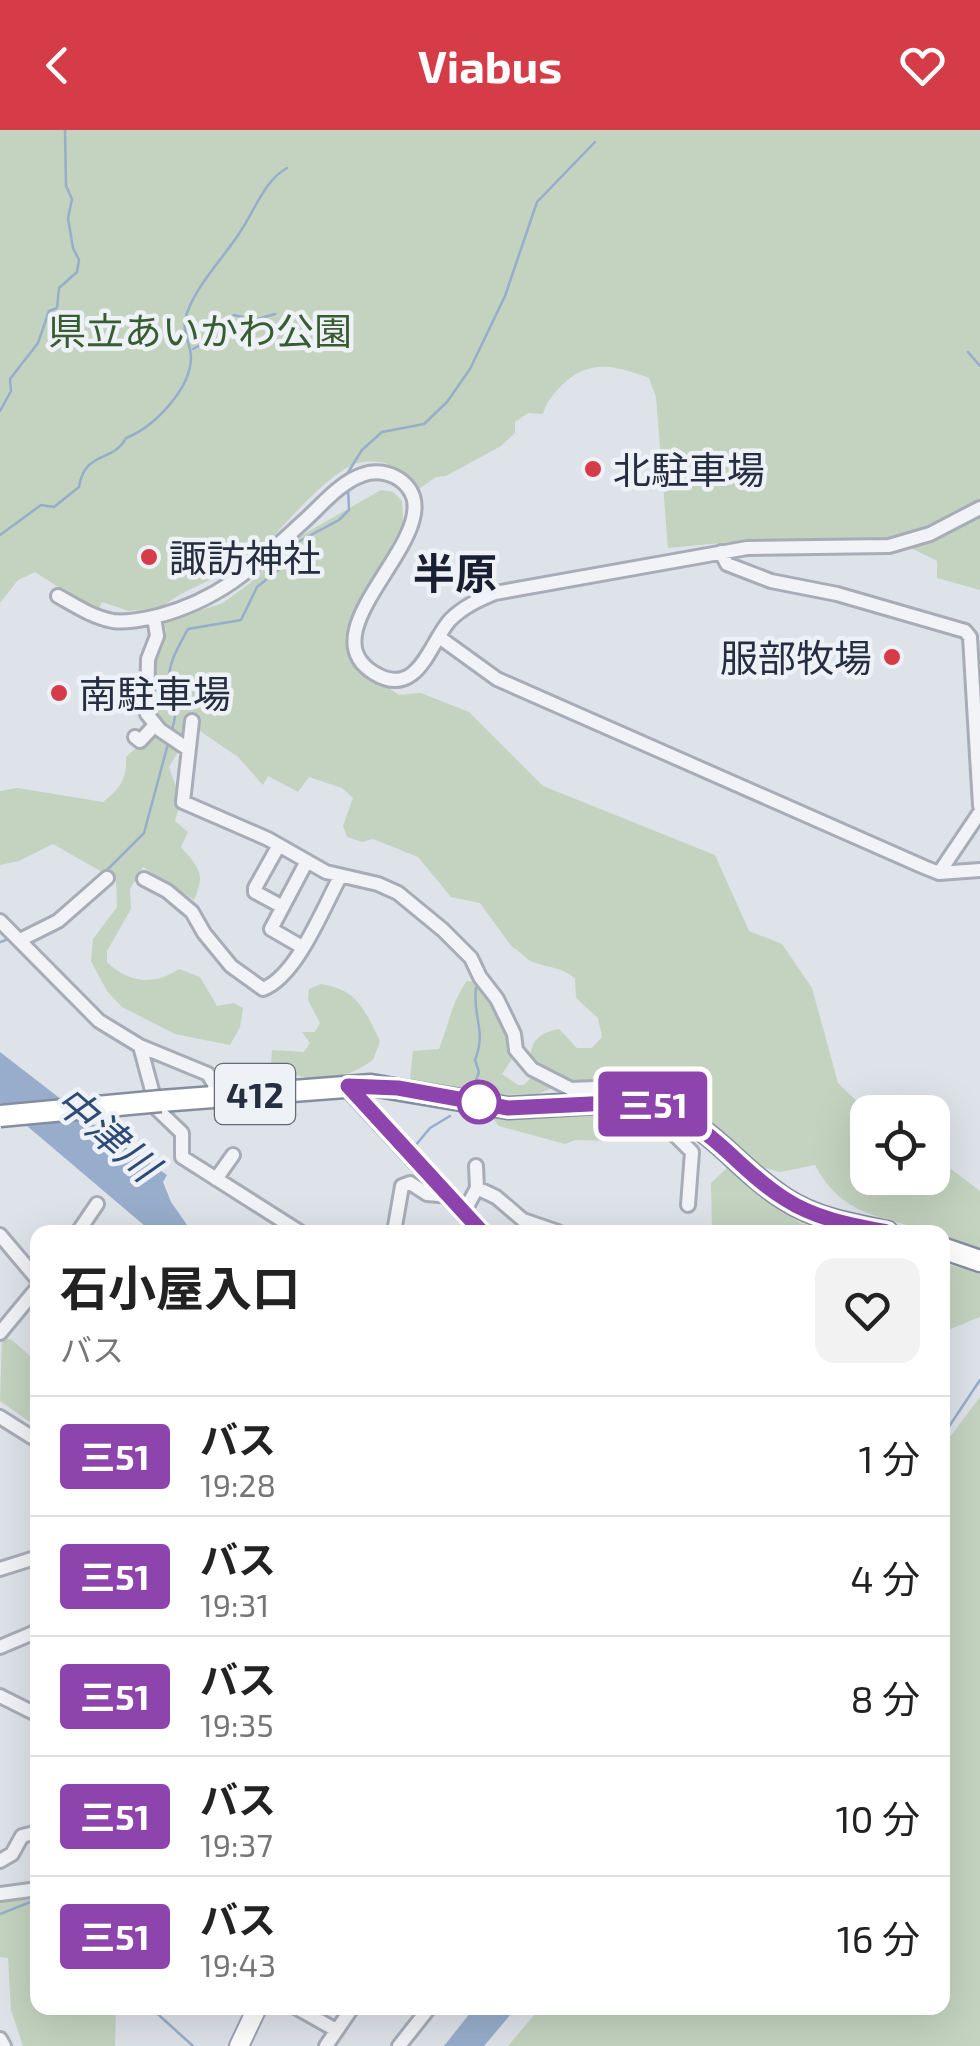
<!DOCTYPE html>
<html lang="ja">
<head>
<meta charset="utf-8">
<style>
  :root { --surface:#fff; --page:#f2f2f2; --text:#222; --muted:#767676; --line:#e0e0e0; --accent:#d63b48 }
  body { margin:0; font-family:"Exo 2","Noto Sans JP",sans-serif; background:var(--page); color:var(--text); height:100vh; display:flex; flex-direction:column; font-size:38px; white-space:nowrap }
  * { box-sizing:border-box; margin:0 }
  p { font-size:32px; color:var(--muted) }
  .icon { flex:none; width:55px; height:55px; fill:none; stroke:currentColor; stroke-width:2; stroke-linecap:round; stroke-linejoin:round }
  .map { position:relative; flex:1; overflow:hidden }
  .sheet { position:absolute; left:30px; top:1095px; width:920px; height:790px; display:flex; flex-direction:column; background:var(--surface); border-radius:20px; box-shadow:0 10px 40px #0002 }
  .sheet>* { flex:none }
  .badge { padding:0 20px; border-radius:8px; font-size:35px; line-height:65px }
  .buttons { position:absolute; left:850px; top:965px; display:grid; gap:20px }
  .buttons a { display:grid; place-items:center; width:100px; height:100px; border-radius:20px; background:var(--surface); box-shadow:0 10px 40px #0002; font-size:50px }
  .map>.badge { position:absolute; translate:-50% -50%; box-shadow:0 0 0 5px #fff }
  .round { display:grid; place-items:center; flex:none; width:105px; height:105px; border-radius:20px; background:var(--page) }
  .head { display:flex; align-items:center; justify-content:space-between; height:170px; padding:0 30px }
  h1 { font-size:48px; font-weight:700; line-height:75px }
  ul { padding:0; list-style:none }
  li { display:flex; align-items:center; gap:30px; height:120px; padding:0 30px; border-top:2px solid var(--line) }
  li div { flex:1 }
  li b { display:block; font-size:38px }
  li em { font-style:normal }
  li .badge { min-width:110px; font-weight:700; text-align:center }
  header { display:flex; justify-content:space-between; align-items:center; height:130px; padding:0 30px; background:var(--accent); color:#fff; font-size:45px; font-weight:700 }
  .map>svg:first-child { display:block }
</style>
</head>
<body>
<header><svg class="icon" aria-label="back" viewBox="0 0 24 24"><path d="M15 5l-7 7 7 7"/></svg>Viabus<svg class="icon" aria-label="heart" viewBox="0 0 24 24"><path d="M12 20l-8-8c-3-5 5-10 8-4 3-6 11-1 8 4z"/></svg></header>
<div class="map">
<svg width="980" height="1916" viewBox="0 0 980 1916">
  <rect width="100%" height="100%" fill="#dee2e9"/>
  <path fill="#c3d3bf" d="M0 0H980V460L937 448V431L891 408 873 411 763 409 668 418 656 267 649 248C615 235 588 228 560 257 552 266 546 272 543 284L528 283 515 292V303L501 316 446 346 436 347 416 361C408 352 398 339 387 334 377 330 357 331 348 337 312 358 276 407 244 436L241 430C217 451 184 458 162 477L129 481 102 472 97 482 35 442 18 450 0 473Z
    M381 360 393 362 402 371 403 393 357 480 350 501V524L360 539 399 565 421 563 469 582 543 656 715 725 749 801 782 814 812 858 838 953 865 979 857 1030 867 1036 868 1048H932L933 1031 951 1039 980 1061V1120L943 1107 942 1102H930C879 1085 842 1086 815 1035L780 1042 765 1038 695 985 668 955 630 943 620 951H570L537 964 500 965 494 957 481 950 474 963 466 965 410 949 413 921 439 919C449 894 452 871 467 851 500 852 504 905 512 929L502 944 518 955H524L539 939 530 930C531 909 540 903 559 899L577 918H592L602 907 598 888 576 868 575 848C562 837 549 838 533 832 525 829 521 821 512 817L480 773 451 767 418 727 373 709 362 712 347 707 343 696 353 668 342 658 309 647 298 662 268 646 263 655 238 627 200 601 186 608 169 637 181 671 175 691 188 702 181 717C199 738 206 743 194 770L143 737 130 759 131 779 107 821V832C128 853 154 856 179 839L200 847 217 876 234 873 243 878 240 897 230 915 175 904 122 877 107 861 91 831 93 809 117 777 116 750 53 714 19 731 0 735V661L17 658 103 672C120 659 127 649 126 627L153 604 150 552 166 501 164 492 223 473 250 453 297 408Z
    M321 854C358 860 364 879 380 911L373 930C337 955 309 954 271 935L272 920 304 922 310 913 302 902H315L320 893 308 870 309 859Z
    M615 979 617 987 608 1011 575 1010 565 1014 499 996 491 986Z
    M737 1037 761 1064 800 1093 840 1102H712L711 1053 727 1038Z
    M943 1133 980 1144V1187L943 1202Z
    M2 1207 12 1210 37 1232V1297L0 1271Z
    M980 1267V1916H508L540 1878H942L943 1316Z
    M19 1764 37 1767 38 1878H116L115 1916H23L11 1880 8 1828 0 1827V1767Z"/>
  <path fill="#97adcb" d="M0 922 97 997 103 1006 117 1010 167 1045 163 1052 171 1072 192 1102H152L0 973Z
    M474 1878H516L484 1916H444Z"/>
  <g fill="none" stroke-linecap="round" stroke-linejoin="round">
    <path stroke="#97adcb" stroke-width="2.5" d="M193 219 206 212V205L234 185 254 190 275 184
      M968 222 980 236
      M0 281 11 261 10 249 38 213 49 181 57 178 59 158 77 142 79 130 73 118 68 88 72 69 66 56 65 0
      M347 344 362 320 382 302 424 294 447 272 470 239 505 166 537 72 595 12
      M0 405 41 375 54 377 79 357C85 320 113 333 126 308 154 297 191 259 191 227 191 215 182 201 185 190 193 157 225 127 242 99 255 79 265 50 287 38
      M171 603C181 571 170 579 169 554 167 534 179 516 188 499L241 490 257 457 282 437 296 413 339 390 349 380 348 357
      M104 743 144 703 169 610
      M0 812 9 809
      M474 956 479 942 475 930C487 900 472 887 476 858
      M415 1016 430 998 450 986
      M942 1307 980 1250
      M0 1784 38 1769
      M151 1878 193 1916"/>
    <g stroke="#a7acb7" stroke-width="18">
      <path id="minor" d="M721 422 727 434 771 451 837 464 965 501 970 507 980 676
        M58 466C76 476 92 487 113 491 128 493 143 489 158 486 222 469 256 435 303 392 321 376 339 353 362 345 374 340 388 342 399 349 464 394 300 498 374 543 418 570 430 512 450 490 463 477 478 470 495 463L747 418 889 416 930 404 980 378
        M154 487 157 506 148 529 147 584 160 600 188 619
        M439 507 497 549 924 737 939 743 980 740
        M192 591 183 672 268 709 326 742 378 754 398 763 443 800 471 828 480 847 497 869 514 904 516 920 532 939 571 959 618 957 624 961 625 972
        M135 607 140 611 155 595
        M279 715 255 758V762L281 776
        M939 743 980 682
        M144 749 167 761 192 782 204 803 231 836 263 859C297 846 323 778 340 747
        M0 791 99 891 140 916 208 944 214 954 215 967
        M20 810 58 791 107 748
        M302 817 271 799 307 731
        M140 916 157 979 182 1003V1027L300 1102
        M650 976V980L692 1022 688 1075
        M216 1049 233 1025
        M477 1058 496 1067 523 1090 558 1102
        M464 1082 477 1058 476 1036
        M78 1102 97 1074
        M394 1102 402 1056 410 1053 427 1064 450 1066
        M0 1105 38 1150
        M0 1203 38 1157
        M0 1287 38 1311
        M0 1439 38 1427
        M0 1517 33 1503
        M0 1566 38 1585
        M0 1731 12 1724 22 1706 38 1702
        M0 1764 38 1759
        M297 1878 336 1900
        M0 1909 4 1916
        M326 1916 352 1878
        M399 1916 429 1878"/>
    </g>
    <g stroke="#9da5b5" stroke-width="22">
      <path id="major" d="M348 957 482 1102
        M239 1916 257 1878"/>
    </g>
    <g stroke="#858ea0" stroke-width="25">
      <path id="highway" d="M161 971 371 955 508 978 631 971C704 979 729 1034 785 1069 816 1089 851 1095 887 1102
        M942 1118 980 1131"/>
    </g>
    <use href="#minor" stroke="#f1f3f7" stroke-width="12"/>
    <use href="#major" stroke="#fff" stroke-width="18"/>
    <use href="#highway" stroke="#fff" stroke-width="20"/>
    <g stroke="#858ea0" stroke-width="25" stroke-linecap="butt">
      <path id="highway-bridge" d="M0 986 161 971"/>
    </g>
    <use href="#highway-bridge" stroke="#fff" stroke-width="20"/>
  </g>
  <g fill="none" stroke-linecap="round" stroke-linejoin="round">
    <g stroke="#fff" stroke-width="22">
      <path id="line" d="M482 1102 348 956 398 958 508 978 631 972C704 979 729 1034 785 1069 816 1089 851 1095 887 1102"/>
    </g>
    <use href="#line" stroke="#8e44ad" stroke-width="15"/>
  </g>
  <g fill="#d63b48" stroke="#eef1f6" stroke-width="4">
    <circle cx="593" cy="339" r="10"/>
    <circle cx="149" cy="427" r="10"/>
    <circle cx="892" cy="527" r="10"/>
    <circle cx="59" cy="563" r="10"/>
  </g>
  <circle fill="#fff" stroke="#8e44ad" stroke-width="5" cx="479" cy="972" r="20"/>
  <g text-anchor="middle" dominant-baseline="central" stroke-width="9" stroke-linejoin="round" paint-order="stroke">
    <rect fill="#eef1f6" stroke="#626877" stroke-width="2.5" x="215" y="934" width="80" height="60" rx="8"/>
    <g font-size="35" font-weight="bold" fill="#262e41">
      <text x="255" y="964">412</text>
    </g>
    <g font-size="38" fill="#385d33" stroke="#eef1f6">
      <text x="200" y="200">県立あいかわ公園</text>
    </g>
    <g font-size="38" fill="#262e41" stroke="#eef1f6" text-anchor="start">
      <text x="613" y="339">北駐車場</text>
      <text x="169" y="427">諏訪神社</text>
      <text x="872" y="527" text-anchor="end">服部牧場</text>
      <text x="79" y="563">南駐車場</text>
    </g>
    <g font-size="40" font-style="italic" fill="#2e4a77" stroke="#eef1f6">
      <text transform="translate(108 1002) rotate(41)">中津川</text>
    </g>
    <g font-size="42" font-weight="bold" fill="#191f31" stroke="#eef1f6">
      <text x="455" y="442">半原</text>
    </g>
  </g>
</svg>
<div class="buttons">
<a><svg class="icon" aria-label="locate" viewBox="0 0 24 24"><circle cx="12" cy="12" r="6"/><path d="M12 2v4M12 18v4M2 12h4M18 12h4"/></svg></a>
</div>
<b class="badge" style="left:653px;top:974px;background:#8e44ad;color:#fff">三51</b>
<section class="sheet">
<div class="head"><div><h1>石小屋入口</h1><p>バス</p></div><a class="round"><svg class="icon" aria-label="heart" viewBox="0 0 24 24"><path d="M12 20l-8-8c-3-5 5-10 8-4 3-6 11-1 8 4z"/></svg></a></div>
<ul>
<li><span class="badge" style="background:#8e44ad;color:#fff">三51</span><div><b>バス</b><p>19:28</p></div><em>1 分</em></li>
<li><span class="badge" style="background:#8e44ad;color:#fff">三51</span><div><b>バス</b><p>19:31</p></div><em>4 分</em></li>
<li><span class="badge" style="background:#8e44ad;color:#fff">三51</span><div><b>バス</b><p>19:35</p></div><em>8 分</em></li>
<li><span class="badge" style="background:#8e44ad;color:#fff">三51</span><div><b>バス</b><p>19:37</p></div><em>10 分</em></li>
<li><span class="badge" style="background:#8e44ad;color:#fff">三51</span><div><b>バス</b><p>19:43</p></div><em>16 分</em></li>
</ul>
</section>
</div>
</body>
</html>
